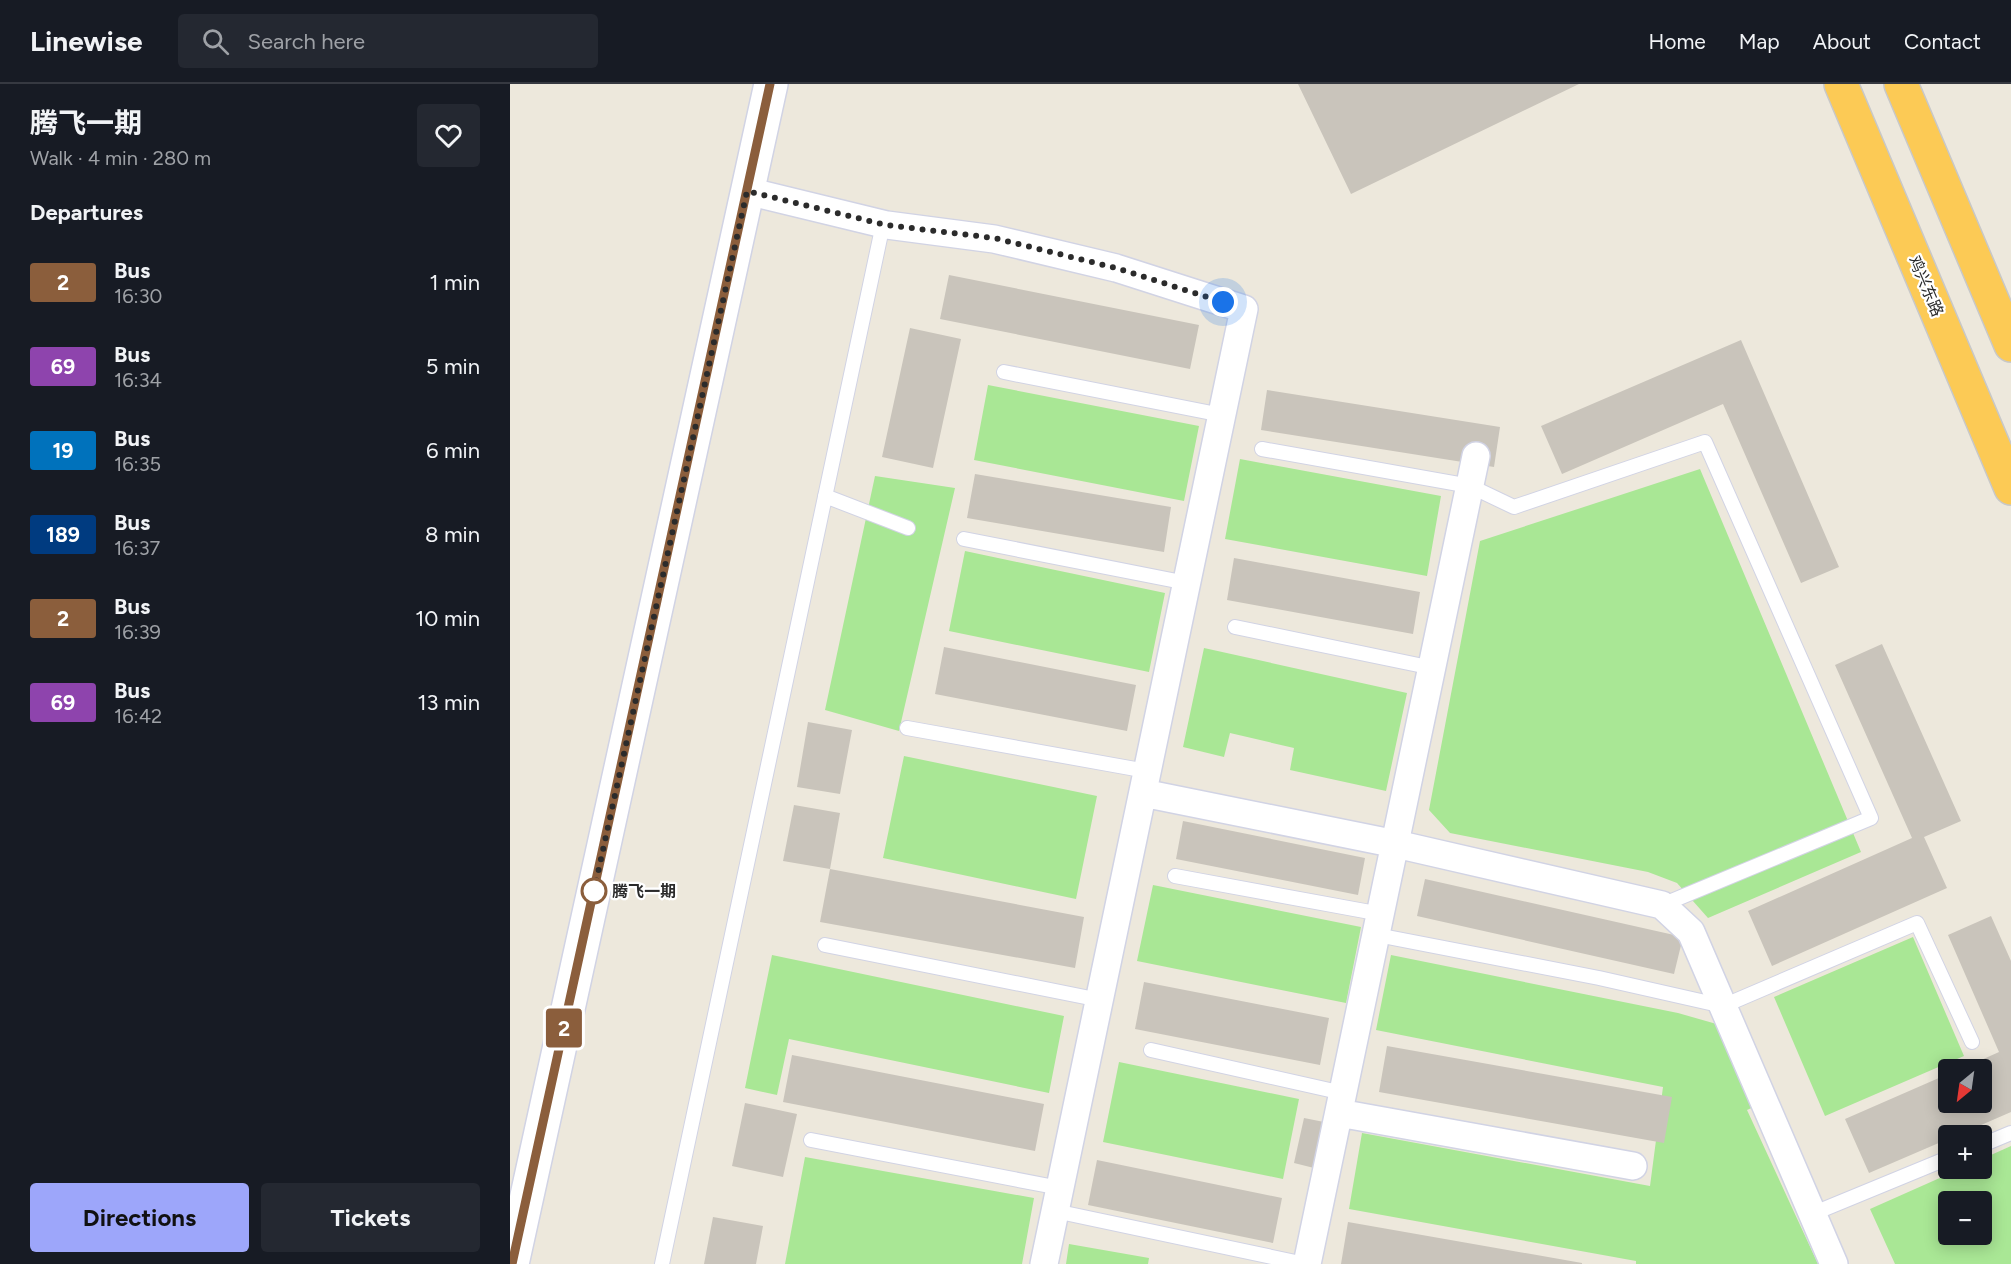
<!DOCTYPE html>
<html lang="en">
<head>
<meta charset="utf-8">
<style>
  :root { --surface:#171b24; --page:#242831; --text:#f1f3f6; --muted:#9ea1a6; --line:#363941; --accent:#9da6fa }
  body { margin:0; font-family:Figtree,"Noto Sans SC",sans-serif; background:var(--page); color:var(--text); height:100vh; display:flex; flex-direction:column; font-size:22px; white-space:nowrap }
  * { box-sizing:border-box; margin:0 }
  p { font-size:20px; color:var(--muted) }
  .icon { flex:none; width:33px; height:33px; fill:none; stroke:currentColor; stroke-width:2; stroke-linecap:round; stroke-linejoin:round }
  .map { position:relative; flex:1; overflow:hidden }
  .panel { display:flex; flex-direction:column; background:var(--surface); width:510px }
  .panel>* { flex:none }
  .badge { padding:0 12px; border-radius:4px; font-size:21px; line-height:39px }
  .needle { width:39px; rotate:209deg }
  .fabs { position:absolute; left:1428px; top:975px; display:grid; gap:12px }
  .fabs a { display:grid; place-items:center; width:54px; height:54px; border-radius:6px; background:var(--surface); box-shadow:0 3px 15px #0003; font-size:30px }
  .you { position:absolute; width:30px; height:30px; margin:-15px; border:4px solid #fff; border-radius:50%; background:#1a73e8; box-shadow:0 0 0 9px #1a73e833 }
  .map>.badge { position:absolute; translate:-50% -50%; box-shadow:0 0 0 3px #fff }
  h2 { padding:0 30px; font-size:22px; line-height:54px }
  .round { display:grid; place-items:center; flex:none; width:63px; height:63px; border-radius:6px; background:var(--page) }
  .headline { display:flex; align-items:center; justify-content:space-between; height:102px; padding:0 30px }
  h1 { font-size:28px; font-weight:700; line-height:45px }
  .button { display:flex; gap:12px; margin-top:auto; padding:12px 30px }
  .button a { flex:1; height:69px; border-radius:6px; background:var(--accent); color:#111; font-size:24px; font-weight:700; line-height:69px; text-align:center }
  .button a+a { background:var(--page); color:var(--text) }
  ul { padding:0; list-style:none }
  li { display:flex; align-items:center; gap:18px; height:84px; padding:0 30px }
  li div { flex:1 }
  li b { display:block; font-size:22px }
  li em { font-style:normal }
  li .badge { min-width:66px; font-weight:700; text-align:center }
  header { display:flex; align-items:center; gap:36px; box-sizing:border-box; height:84px; padding:0 30px; background:var(--surface); border-bottom:2px solid var(--line) }
  header strong { font-size:28px }
  nav { display:flex; gap:33px; margin-inline-start:auto; font-size:21px }
  .search { width:420px; height:54px; background:var(--page); display:flex; align-items:center; gap:15px; box-sizing:border-box; padding:0 21px; border-radius:6px; color:var(--muted); font-size:22px }
  main { display:flex; flex:1; min-height:0 }
  .map>svg:first-child { display:block }
</style>
</head>
<body>
<header>
<strong>Linewise</strong>
<div class="search"><svg class="icon" aria-label="search" viewBox="0 0 24 24"><circle cx="10" cy="10" r="6"/><path d="M15 15l6 6"/></svg>Search here</div>
<nav><a>Home</a><a>Map</a><a>About</a><a>Contact</a></nav>
</header>
<main>
<section class="panel">
<div class="headline"><div><h1>腾飞一期</h1><p>Walk · 4 min · 280 m</p></div><a class="round"><svg class="icon" aria-label="heart" viewBox="0 0 24 24"><path d="M12 20l-8-8c-3-5 5-10 8-4 3-6 11-1 8 4z"/></svg></a></div>
<h2>Departures</h2>
<ul>
<li><span class="badge" style="background:#8b5e3c;color:#fff">2</span><div><b>Bus</b><p>16:30</p></div><em>1 min</em></li>
<li><span class="badge" style="background:#8e44ad;color:#fff">69</span><div><b>Bus</b><p>16:34</p></div><em>5 min</em></li>
<li><span class="badge" style="background:#0072bc;color:#fff">19</span><div><b>Bus</b><p>16:35</p></div><em>6 min</em></li>
<li><span class="badge" style="background:#003b80;color:#fff">189</span><div><b>Bus</b><p>16:37</p></div><em>8 min</em></li>
<li><span class="badge" style="background:#8b5e3c;color:#fff">2</span><div><b>Bus</b><p>16:39</p></div><em>10 min</em></li>
<li><span class="badge" style="background:#8e44ad;color:#fff">69</span><div><b>Bus</b><p>16:42</p></div><em>13 min</em></li>
</ul>
<div class="button"><a>Directions</a><a>Tickets</a></div>
</section>
<div class="map">
<svg width="1501" height="1180" viewBox="0 0 1501 1180">
  <rect width="100%" height="100%" fill="#ede8dc"/>
  <path fill="#a9e795" fill-rule="evenodd" d="M478 301 689 342 674 417 464 376Z
    M730 375 931 412 917 492 715 455Z
    M1190 385 1351 768 1198 834 1167 799 1138 788 940 749 919 726 970 457Z
    M365 392 445 404 389 647 315 626Z
    M455 467 655 509 639 588 439 547Z
    M694 564 897 609 876 707 780 686 784 664 720 649 714 673 673 663Z
    M394 672 587 712 566 815 373 774Z
    M643 801 851 843 836 919 627 877Z
    M1403 853 1454 972 1315 1032 1264 913Z
    M262 871 554 932 539 1009 279 955 267 1011 235 1004Z
    M881 871 1168 929 1210 941 1246 1022 1237 1026 1308 1180H1126V1177L839 1125 852 1049 1140 1102 1153 1003 866 946Z
    M609 978 789 1015 773 1095 593 1058Z
    M1501 1062V1180H1385L1360 1125 1450 1085 1472 1084V1075ZM1438 1118H1472V1150H1438Z
    M295 1073 524 1114 512 1180H275Z
    M559 1160 639 1174 638 1180H556Z"/>
  <path fill="#c9c4bb" d="M788 0H1069L841 110Z
    M439 191 689 241 680 285 430 235Z
    M400 244 451 255 423 384 372 373Z
    M1231 256 1329 483 1291 499 1213 320 1052 390 1031 342Z
    M757 306 990 343 984 383 751 346Z
    M465 390 661 423 654 468 457 434Z
    M724 474 910 508 903 550 717 516Z
    M1372 560 1451 737 1414 753 1437 804 1262 882 1238 827 1402 754 1325 581Z
    M434 563 626 601 617 647 425 610Z
    M298 638 342 646 330 710 287 703Z
    M284 721 330 729 320 785 273 777Z
    M673 737 855 774 848 811 666 775Z
    M320 785 574 833 565 884 310 838Z
    M915 795 1173 853 1164 890 907 832Z
    M1481 832 1501 877V1028L1446 1052H1438V1055L1359 1089 1335 1035 1438 990V1018H1472V986H1449L1489 968 1438 851Z
    M634 898 819 934 810 981 625 945Z
    M877 962 1162 1013 1154 1059 869 1008Z
    M282 971 534 1020 525 1067 273 1018Z
    M235 1019 287 1030 273 1093 222 1082Z
    M794 1034 814 1038 804 1084 784 1079Z
    M587 1076 772 1114 763 1159 578 1121Z
    M203 1133 253 1142 246 1180H194Z
    M838 1138 1072 1179V1180H831Z"/>
  <g fill="none" stroke-linecap="round" stroke-linejoin="round">
    <g stroke="#d1d3e4" stroke-width="16">
      <path id="service" d="M494 288 712 331
        M752 365 960 402 1004 423 1195 358 1361 734 1152 821
        M315 412 398 444
        M454 455 677 499
        M725 543 923 584
        M397 644 637 687
        M665 792 871 830
        M867 851 1089 894 1213 922 1407 839 1462 958
        M315 861 590 916
        M641 966 833 1009
        M301 1056 550 1104
        M1472 1061 1501 1049
        M545 1127 795 1180
        M1302 1130 1438 1074
        M152 1180 373 140"/>
    </g>
    <g stroke="#d1d3e4" stroke-width="30">
      <path id="minor" d="M237 107 377 141 484 155 606 184 734 225 534 1180
        M633 709 886 760 1152 821 1181 848 1324 1180
        M829 1029 1123 1082
        M797 1180 966 372"/>
    </g>
    <g stroke="#d1d3e4" stroke-width="36">
      <path id="secondary" d="M2 1180 261 0"/>
    </g>
    <g stroke="#c8c8c8" stroke-width="36">
      <path id="trunk" d="M1331 0 1501 404
        M1391 0 1501 261"/>
    </g>
    <use href="#service" stroke="#fff" stroke-width="14"/>
    <use href="#minor" stroke="#fff" stroke-width="27"/>
    <use href="#secondary" stroke="#fff" stroke-width="33"/>
    <use href="#trunk" stroke="#fcca55" stroke-width="33"/>
  </g>
  <g fill="none" stroke-linecap="round" stroke-linejoin="round">
    <g stroke="#fff" stroke-width="14">
      <path id="line" d="M2 1180 260 0"/>
    </g>
    <use href="#line" stroke="#8b5e3c" stroke-width="9"/>
    <path stroke="#2b2b2b" stroke-width="6" stroke-dasharray="0 10.8" d="M84 807 237 107 376 141 484 154 606 184 713 218"/>
  </g>
  <circle fill="#fff" stroke="#8b5e3c" stroke-width="3" cx="84" cy="807" r="12"/>
  <g text-anchor="middle" dominant-baseline="central" stroke-width="4.5" stroke-linejoin="round" paint-order="stroke">
    <g font-size="16" fill="#2b2b2b" stroke="#fff">
      <text transform="translate(1416 202) rotate(67)">鸡兴东路</text>
    </g>
    <g font-size="16" font-weight="bold" fill="#2b2b2b" stroke="#fff" text-anchor="start">
      <text x="102" y="807">腾飞一期</text>
    </g>
  </g>
</svg>
<div class="fabs">
<a><svg class="needle" viewBox="-14 -14 28 28"><path d="M0-13l5 13h-10z" fill="#e53935"/><path d="M0 13l5-13h-10z" fill="#9ea1a6"/></svg></a>
<a>+</a>
<a>−</a>
</div>
<div class="you" style="left:713px;top:218px"></div>
<b class="badge" style="left:54px;top:944px;background:#8b5e3c;color:#fff">2</b>
</div>
</main>
</body>
</html>
